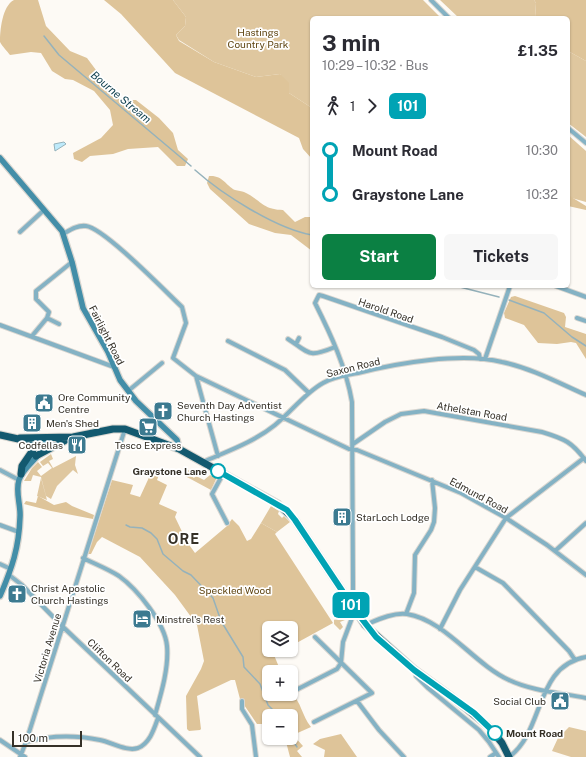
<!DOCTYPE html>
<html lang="en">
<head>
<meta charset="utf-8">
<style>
  :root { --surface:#fff; --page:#f7f7f7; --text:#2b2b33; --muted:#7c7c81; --accent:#0b8043 }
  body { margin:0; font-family:"Public Sans",sans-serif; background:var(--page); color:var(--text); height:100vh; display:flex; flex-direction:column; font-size:15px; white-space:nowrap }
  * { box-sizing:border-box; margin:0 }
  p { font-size:13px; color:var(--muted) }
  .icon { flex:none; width:22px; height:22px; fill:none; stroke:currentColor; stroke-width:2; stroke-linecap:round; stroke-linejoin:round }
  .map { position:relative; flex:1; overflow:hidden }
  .panel { position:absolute; left:310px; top:16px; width:260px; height:272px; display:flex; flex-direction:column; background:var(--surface); border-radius:6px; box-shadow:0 1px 3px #0004 }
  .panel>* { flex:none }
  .badge { padding:0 8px; border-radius:6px; font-size:14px; line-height:26px }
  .buttons { position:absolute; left:262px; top:621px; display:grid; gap:8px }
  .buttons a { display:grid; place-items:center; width:36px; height:36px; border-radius:6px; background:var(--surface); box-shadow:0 1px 3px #0004; font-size:20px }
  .scale { position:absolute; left:12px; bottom:10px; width:70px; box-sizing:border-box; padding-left:4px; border:2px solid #353027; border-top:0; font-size:11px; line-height:14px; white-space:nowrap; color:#353027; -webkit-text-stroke:3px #fff; paint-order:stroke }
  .map>.badge { position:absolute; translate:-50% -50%; box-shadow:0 0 0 2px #fff }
  .legs { display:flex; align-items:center; gap:6px; height:44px; padding:0 12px; font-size:13px }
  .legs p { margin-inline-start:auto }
  .headline { display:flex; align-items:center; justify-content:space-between; height:68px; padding:0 12px }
  h1 { font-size:22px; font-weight:700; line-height:30px }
  .action { display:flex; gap:8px; margin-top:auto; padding:8px 12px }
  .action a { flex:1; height:46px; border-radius:6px; background:var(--accent); color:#fff; font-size:16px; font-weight:700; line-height:46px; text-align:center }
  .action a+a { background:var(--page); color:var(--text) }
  ul { padding:0 12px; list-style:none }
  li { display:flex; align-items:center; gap:14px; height:44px; font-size:15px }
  li i { display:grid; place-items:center; width:6px; height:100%; margin:0 5px; background:currentColor }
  li i::after { content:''; width:10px; height:10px; margin:-5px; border:3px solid; border-radius:50%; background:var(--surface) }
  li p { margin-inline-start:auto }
  li:first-child i { background:linear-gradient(#0000 50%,currentColor 0) }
  li:last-child i { background:linear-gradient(currentColor 50%,#0000 0) }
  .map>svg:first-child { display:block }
</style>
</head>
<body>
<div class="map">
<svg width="586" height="757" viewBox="0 0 586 757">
  <rect width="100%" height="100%" fill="#fdfaf5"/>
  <path fill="#dfc79f" d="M173 0H423L441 18H312V108L289 93 280 74 256 77 214 62 179 40 176 35 185 26 186 17Z
    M440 0H534L536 3 535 18H459Z
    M568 51 586 61V137L568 123Z
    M568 135 586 151V202L568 197Z
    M51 454 53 459 49 461 53 468 76 456 75 465 78 474 73 470 57 486 51 499 46 496 41 477 33 475 31 481H24L32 468 38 462 42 467 37 471 41 476 52 468 48 463 43 466 40 462Z
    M185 469 193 472 191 476 194 478 196 476 204 480 210 475 212 476 214 473 218 475 211 490 185 476Z
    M41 478 47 500 37 496Z
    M271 506 279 511 278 514 282 518 284 516 290 522 277 532 261 523Z
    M343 616 346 617 345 620 340 622 343 627 340 630 334 624V620Z
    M569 727 586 731V757H571L552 751 558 738Z"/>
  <path fill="#dec499" d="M14 0H38L46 26 70 51 87 58 96 70 98 77 121 100H136L159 118 173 133 178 150 188 159 185 166H177L158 147 128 149 113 154 90 156 82 162 74 159 73 153 101 138 113 125 110 110 94 91 73 80 65 79 52 71 41 53 31 52 10 55C7 51 2 46 0 42 0 31 2 6 14 0Z
    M104 0H173L186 17 185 26 176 35 179 41 214 62 256 77 280 74 289 83V93L312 108V159L303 149 299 138 175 73 121 14Z
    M534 0H586V61L568 51V18H535L536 3Z
    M209 176C223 175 225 185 235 190 238 191 242 191 244 192 260 199 262 210 283 210L295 222 305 217H312V251L291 235 275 233 249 224 210 189 207 183Z
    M568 195 586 206V210L568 206Z
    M515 296 564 313 566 317 565 327 586 334V359L576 343 571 342 557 344 538 343 524 325 505 318 504 313 511 297Z
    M152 471 159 475 157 480 167 485 159 504 177 512 175 517 187 542 195 553 227 526 232 519 239 526 247 541 251 539 261 523 277 532 275 534 333 623 291 646V628H269V650H284L274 655 281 672H269V694H291V693C301 701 302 716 311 727L293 735 303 746 297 751 302 757H290L285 738H291V716H269V724H257L240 699 235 680H231L197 696 201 729 200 730 189 731 187 729 186 696 201 669 204 661 197 625 175 595 140 557 102 537 97 542 91 554H88L112 480 133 485 130 494 140 497Z
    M38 496 54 505 66 502 72 506 94 515 93 519 51 511 24 504 26 501 36 503Z
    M341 734 357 757H324L325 750 313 744 320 739Z"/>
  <path fill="#beeafb" stroke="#95b2bb" d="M64 142 66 144 55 151 54 144Z"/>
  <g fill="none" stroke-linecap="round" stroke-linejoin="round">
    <path stroke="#95b2bb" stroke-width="1.5" d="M44 36 59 55 191 166
      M195 170C222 194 276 229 312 235
      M456 286 499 297
      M509 300 544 313 572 337 586 346
      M126 525 130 527 142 528 151 533 157 539 163 554 183 571 191 575 213 598 221 621 243 657 244 667 260 684 268 705 279 716
      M291 738 297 747"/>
    <g stroke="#d9d6d0" stroke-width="6">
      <path id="street" d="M431 0 449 18
        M568 128 586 143
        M20 232 44 210
        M63 234C70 230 77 225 86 226 104 228 165 291 182 307L186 323 173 358 196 376 349 449 357 450 461 493 506 518 547 545 586 575
        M556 286 586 297
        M47 318 59 324
        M577 318 586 321
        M0 325 114 367
        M32 336 47 318 49 312 36 299V291L72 262
        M288 339C311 354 308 358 335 347
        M228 341 285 370 309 393
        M296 344 299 338
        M485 359 510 286
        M196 376 218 456
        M128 391 162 363
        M353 444 385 422 401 414 424 411 542 432C565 439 572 442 586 461
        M203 462C228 451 254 442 275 425 292 411 305 393 323 383 333 377 347 375 358 373 398 363 461 352 502 362 531 368 559 383 586 395
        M0 470 19 480
        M223 474 212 494 227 523
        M0 525 19 532
        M555 551 586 523
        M83 558C95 564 108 569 119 576 137 589 165 623 167 646 169 668 161 694 155 715
        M0 564 11 569
        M475 567 503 583 569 651 575 660
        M9 575 22 585 62 626 200 757
        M347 598 353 591V584L352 402C346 367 331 335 315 303L319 295 323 296 442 337 474 350 479 354 480 359
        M406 614 414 593 415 555 431 530 434 522 435 508 432 480
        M365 625C377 620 394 612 407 614 445 620 474 664 509 680 532 691 561 693 586 698
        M440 629 460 590 506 518 584 458
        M415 670 416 676 428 688 479 730 489 742 499 757
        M294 691 337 669 341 663 343 642 355 610
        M242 701V709L252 725 256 757
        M357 701 379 730 404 757
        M314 722 372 693 315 637
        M0 740 25 757
        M26 742C51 735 75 735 100 740 111 742 127 752 138 748 150 743 154 729 158 718
        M20 757 26 742 125 429
        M490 757 496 753
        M509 757C545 731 534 666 586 657"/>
    </g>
    <g stroke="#d9d6d0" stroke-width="8">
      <path id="secondary" d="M0 158 62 231 72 262 83 308 108 352 120 380 136 401 177 440 179 449
        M0 596C12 568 19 548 20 517 21 505 15 492 19 480 24 464 46 455 46 438"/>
    </g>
    <g stroke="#d9d6d0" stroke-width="9">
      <path id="highway" d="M0 435 23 440
        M20 438 73 437 113 429H125L179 449 278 504 295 520 365 625 415 670 452 697 489 727 502 743 509 757
        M36 456 68 439
        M21 474 22 466 33 450 28 441"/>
    </g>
    <use href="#street" stroke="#84b2c4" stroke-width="4"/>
    <use href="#secondary" stroke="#438ea8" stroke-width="5.5"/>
    <use href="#highway" stroke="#13596f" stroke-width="7"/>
  </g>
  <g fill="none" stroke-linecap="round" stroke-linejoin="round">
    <g stroke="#fff" stroke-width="9">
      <path id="line-1" d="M218 471 287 510 295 520 355 610 376 637 414 670 474 713 495 733"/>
    </g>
    <use href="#line-1" stroke="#00a3b4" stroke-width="6"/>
  </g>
  <defs>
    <g id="civic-square" transform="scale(1)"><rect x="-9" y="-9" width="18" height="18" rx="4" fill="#3c7a90" stroke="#fff"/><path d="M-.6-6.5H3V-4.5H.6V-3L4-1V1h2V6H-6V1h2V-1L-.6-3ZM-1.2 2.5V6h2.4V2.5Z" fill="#fff"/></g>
    <g id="church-square" transform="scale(1)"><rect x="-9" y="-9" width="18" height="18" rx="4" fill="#3c7a90" stroke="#fff"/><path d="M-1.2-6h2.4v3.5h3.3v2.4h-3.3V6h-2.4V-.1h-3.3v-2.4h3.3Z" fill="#fff"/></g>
    <g id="building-square" transform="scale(1)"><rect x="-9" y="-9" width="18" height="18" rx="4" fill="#3c7a90" stroke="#fff"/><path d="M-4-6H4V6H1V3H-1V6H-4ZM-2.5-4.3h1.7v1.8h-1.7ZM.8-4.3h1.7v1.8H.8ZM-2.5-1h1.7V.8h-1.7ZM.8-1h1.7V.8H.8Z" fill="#fff"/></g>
    <g id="supermarket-square" transform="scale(1)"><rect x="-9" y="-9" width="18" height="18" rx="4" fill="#3c7a90" stroke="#fff"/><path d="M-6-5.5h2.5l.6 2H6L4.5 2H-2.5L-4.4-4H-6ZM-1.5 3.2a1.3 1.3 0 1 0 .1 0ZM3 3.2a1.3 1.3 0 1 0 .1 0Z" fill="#fff"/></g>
    <g id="restaurant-square" transform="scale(1)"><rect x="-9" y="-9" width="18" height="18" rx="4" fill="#3c7a90" stroke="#fff"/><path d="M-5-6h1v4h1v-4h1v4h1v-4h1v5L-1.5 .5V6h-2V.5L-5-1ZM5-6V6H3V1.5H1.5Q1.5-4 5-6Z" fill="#fff"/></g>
    <g id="hotel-square" transform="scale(1)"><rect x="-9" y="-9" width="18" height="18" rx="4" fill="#3c7a90" stroke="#fff"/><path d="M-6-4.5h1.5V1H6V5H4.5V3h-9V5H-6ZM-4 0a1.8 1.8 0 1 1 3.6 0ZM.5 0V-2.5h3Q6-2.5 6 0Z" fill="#fff"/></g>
  </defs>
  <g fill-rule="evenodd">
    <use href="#civic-square" x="44" y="403"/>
    <use href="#church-square" x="163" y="411"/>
    <use href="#building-square" x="32" y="423"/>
    <use href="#supermarket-square" x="148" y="427"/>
    <use href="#restaurant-square" x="77" y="445"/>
    <use href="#building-square" x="342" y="517"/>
    <use href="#church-square" x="17" y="594"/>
    <use href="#hotel-square" x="142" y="619"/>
    <use href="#civic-square" x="560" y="701"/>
  </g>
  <g fill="#fff" stroke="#00a3b4" stroke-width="2">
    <circle cx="218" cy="471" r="7"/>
    <circle cx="495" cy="733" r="7"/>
  </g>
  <g text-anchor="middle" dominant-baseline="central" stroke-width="3.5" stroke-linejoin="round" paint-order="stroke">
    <g font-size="10" fill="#604613" stroke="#fff">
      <text x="258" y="32">Hastings<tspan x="258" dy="12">Country Park</tspan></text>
      <text x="235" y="590">Speckled Wood</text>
    </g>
    <g font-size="10" fill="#353027" stroke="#fff">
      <text transform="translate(386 310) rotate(19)">Harold Road</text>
      <text transform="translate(107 335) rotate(63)">Fairlight Road</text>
      <text transform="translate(353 367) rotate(-14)">Saxon Road</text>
      <text transform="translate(472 411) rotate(10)">Athelstan Road</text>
      <text transform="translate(479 495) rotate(28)">Edmund Road</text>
      <text transform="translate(47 648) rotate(-73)">Victoria Avenue</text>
      <text transform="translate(110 660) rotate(44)">Clifton Road</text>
    </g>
    <g font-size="10" fill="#353027" stroke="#fff" text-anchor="start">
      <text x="58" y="397">Ore Community<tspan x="58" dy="12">Centre</tspan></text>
      <text x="177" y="405">Seventh Day Adventist<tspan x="177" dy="12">Church Hastings</tspan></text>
      <text x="46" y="423">Men's Shed</text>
      <text x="63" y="445" text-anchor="end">Codfellas</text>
      <text x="148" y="445" text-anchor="middle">Tesco Express</text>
      <text x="356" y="517">StarLoch Lodge</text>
      <text x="31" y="588">Christ Apostolic<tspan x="31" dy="12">Church Hastings</tspan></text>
      <text x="156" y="619">Minstrel's Rest</text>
      <text x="546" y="701" text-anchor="end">Social Club</text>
    </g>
    <g font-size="10" font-weight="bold" fill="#353027" stroke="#fff" text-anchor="end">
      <text x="207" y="471">Graystone Lane</text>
      <text x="506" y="733" text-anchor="start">Mount Road</text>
    </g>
    <g font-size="11" font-style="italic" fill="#0c3d4c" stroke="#fff">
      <text transform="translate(121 97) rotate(40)">Bourne Stream</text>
    </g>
    <g font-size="14" font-weight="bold" letter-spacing="1" fill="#353027" stroke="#fff">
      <text x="184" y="539">ORE</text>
    </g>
  </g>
</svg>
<div class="buttons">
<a><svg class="icon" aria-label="layers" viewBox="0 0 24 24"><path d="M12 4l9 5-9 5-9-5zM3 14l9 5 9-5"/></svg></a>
<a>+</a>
<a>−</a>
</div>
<div class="scale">100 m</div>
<b class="badge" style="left:351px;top:605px;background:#00a3b4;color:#fff">101</b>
<section class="panel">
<div class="headline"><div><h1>3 min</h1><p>10:29 – 10:32 · Bus</p></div><b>£1.35</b></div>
<div class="legs"><svg class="icon" aria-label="walk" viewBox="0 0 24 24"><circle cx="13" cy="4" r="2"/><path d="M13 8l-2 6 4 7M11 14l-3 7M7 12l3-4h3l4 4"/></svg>1<svg class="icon" aria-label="forward" viewBox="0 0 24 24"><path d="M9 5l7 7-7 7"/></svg><b class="badge" style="background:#00a3b4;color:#fff">101</b></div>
<ul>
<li><i style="color:#00a3b4"></i><b>Mount Road</b><p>10:30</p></li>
<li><i style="color:#00a3b4"></i><b>Graystone Lane</b><p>10:32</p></li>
</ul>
<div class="action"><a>Start</a><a>Tickets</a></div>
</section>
</div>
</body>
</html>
